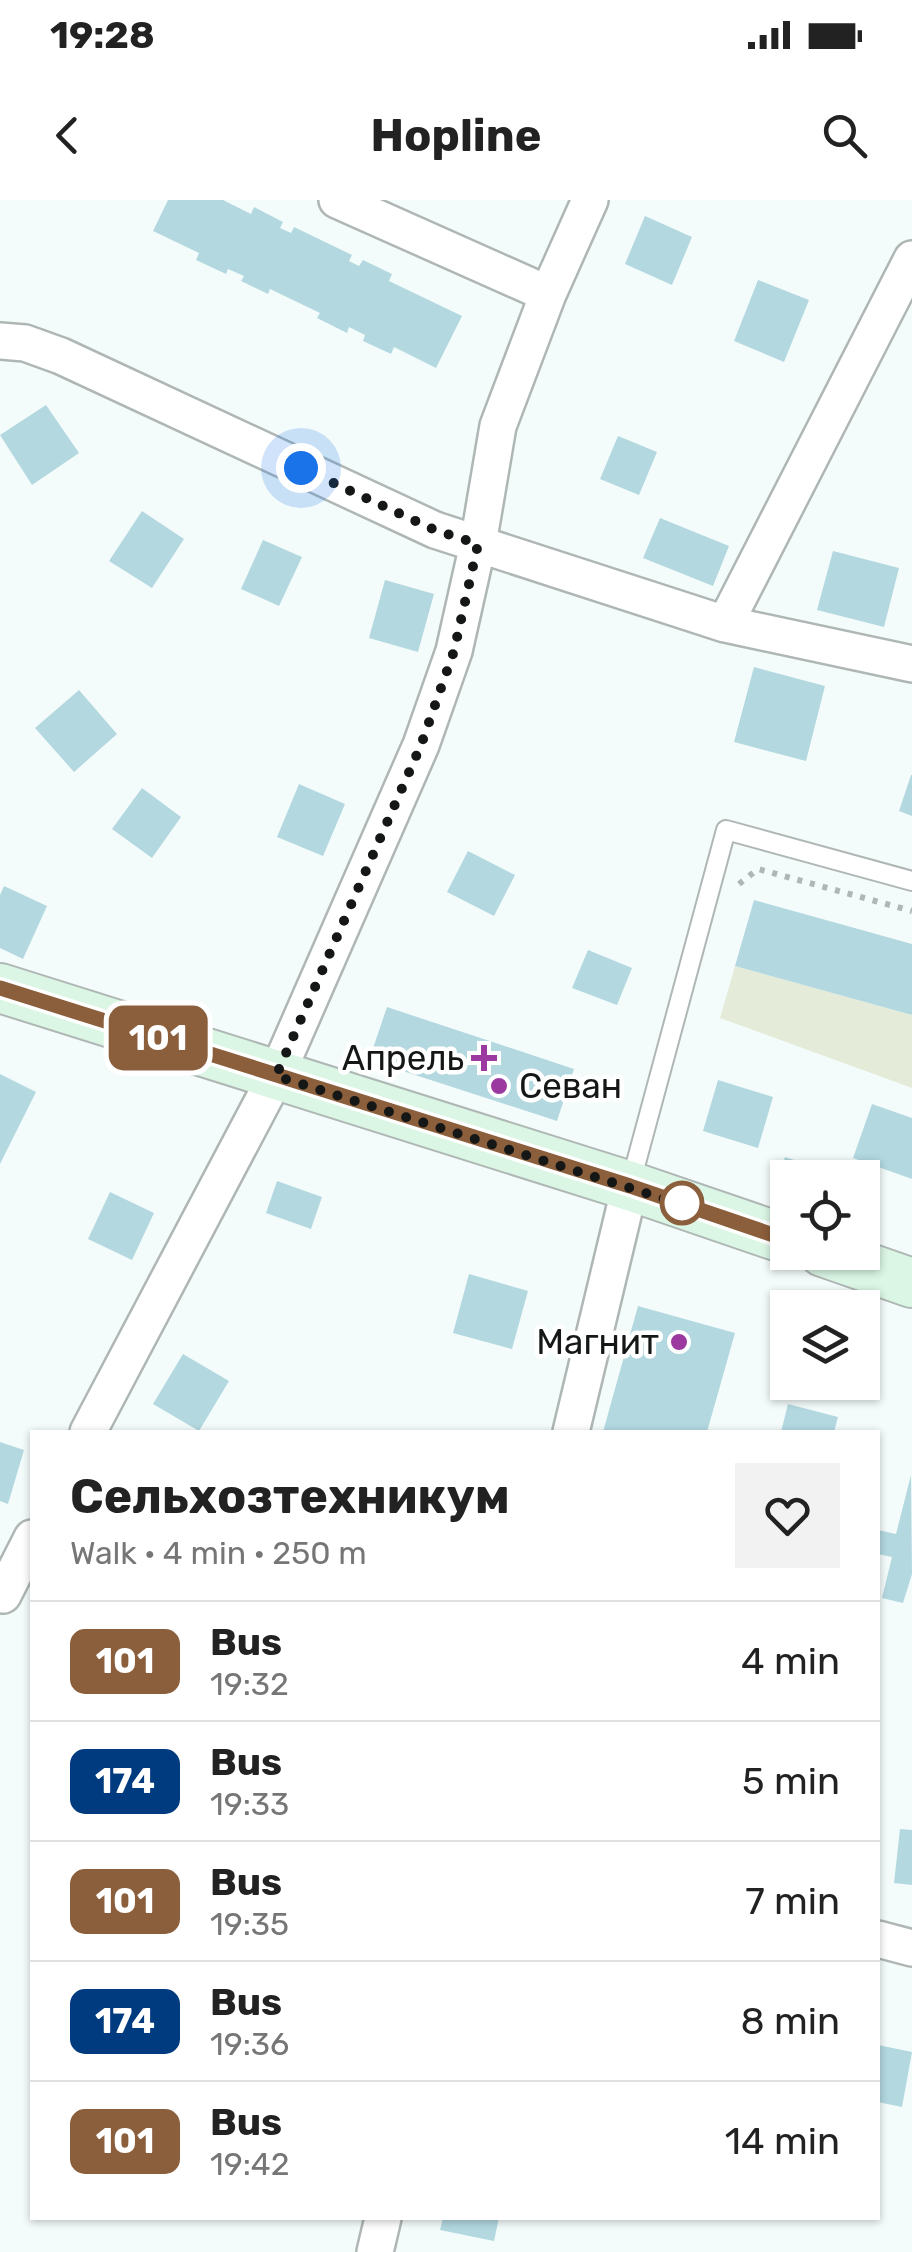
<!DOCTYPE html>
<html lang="en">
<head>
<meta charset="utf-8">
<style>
  :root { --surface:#fff; --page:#f2f2f2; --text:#222; --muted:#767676; --line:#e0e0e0 }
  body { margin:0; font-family:Rubik,sans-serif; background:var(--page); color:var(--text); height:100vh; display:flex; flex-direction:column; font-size:38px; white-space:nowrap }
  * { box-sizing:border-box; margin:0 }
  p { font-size:32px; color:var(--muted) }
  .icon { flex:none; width:55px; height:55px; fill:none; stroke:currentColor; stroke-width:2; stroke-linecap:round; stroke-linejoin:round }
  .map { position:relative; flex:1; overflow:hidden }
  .panel { position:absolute; left:30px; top:1230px; width:850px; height:790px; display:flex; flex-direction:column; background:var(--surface); border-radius:0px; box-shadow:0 2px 8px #0004 }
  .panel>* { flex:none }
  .badge { padding:0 20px; border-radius:15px; font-size:35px; line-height:65px }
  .controls { position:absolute; left:770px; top:960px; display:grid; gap:20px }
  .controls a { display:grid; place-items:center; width:110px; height:110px; border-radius:0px; background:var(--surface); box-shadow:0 2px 8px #0004; font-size:50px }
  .you { position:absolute; width:50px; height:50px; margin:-25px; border:8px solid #fff; border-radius:50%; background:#1a73e8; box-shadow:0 0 0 15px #1a73e833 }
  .map>.badge { position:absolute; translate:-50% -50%; box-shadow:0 0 0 5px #fff }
  .round { display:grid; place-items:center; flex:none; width:105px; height:105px; border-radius:0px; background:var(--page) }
  .head { display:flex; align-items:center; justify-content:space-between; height:170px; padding:0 40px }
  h1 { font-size:48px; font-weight:700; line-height:75px }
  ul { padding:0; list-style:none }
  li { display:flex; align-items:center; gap:30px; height:120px; padding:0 40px; border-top:2px solid var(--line) }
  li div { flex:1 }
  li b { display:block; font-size:38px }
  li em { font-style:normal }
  li .badge { min-width:110px; font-weight:700; text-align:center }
  .status { display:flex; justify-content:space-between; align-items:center; height:70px; padding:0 50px; background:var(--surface); direction:ltr }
  .status svg { height:28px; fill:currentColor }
  header { display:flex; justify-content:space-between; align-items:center; height:130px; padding:0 40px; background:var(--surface); font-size:45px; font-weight:700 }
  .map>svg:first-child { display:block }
</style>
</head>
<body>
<div class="status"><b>19:28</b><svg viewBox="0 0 49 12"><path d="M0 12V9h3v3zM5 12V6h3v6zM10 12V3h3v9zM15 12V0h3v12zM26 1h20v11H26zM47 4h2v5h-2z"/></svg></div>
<header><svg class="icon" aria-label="back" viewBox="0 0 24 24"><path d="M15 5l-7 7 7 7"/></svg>Hopline<svg class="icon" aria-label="search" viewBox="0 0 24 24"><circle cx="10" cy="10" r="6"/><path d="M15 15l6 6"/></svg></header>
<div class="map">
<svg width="912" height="2052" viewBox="0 0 912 2052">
  <rect width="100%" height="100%" fill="#f4fcfb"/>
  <path fill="#e4ecd9" d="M735 766 912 815V888L720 818Z"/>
  <path fill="#b3d8e0" d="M168 0H223L251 14 254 7 283 22 280 28 291 33 294 27 352 55 349 61 359 66 363 60 392 74 389 81 462 116 436 168 394 147 391 154 363 141 365 135 349 127 347 133 317 118 320 113 270 89 268 94 241 81 244 76 228 69 226 74 196 60 199 53 153 31Z
    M645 16 692 37 672 85 625 64Z
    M758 80 809 100 784 162 734 141Z
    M46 205 79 253 32 285 0 235Z
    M618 236 657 252 639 295 600 279Z
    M142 311 184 339 152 388 109 361Z
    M660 318 729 346 713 386 643 358Z
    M263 340 302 357 279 406 241 389Z
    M833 351 899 368 884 427 817 410Z
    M385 380 434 394 418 452 369 438Z
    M754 467 825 486 806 561 734 542Z
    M79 490 117 534 74 572 35 528Z
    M911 575H912V616L899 611Z
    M299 584 345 604 323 656 277 637Z
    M142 588 181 617 152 658 112 629Z
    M468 651 515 675 494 716 447 692Z
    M4 686 47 706 23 759 0 748V695Z
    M754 700 912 744V815L735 766Z
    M588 750 632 768 617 805 572 788Z
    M387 807 574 869 557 921 369 860Z
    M0 874 36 892 0 964Z
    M718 880 773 897 758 948 703 931Z
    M872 904 912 918V979L853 958Z
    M785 957 803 963 799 978H788V986L777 982Z
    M277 981 322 997 311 1029 266 1013Z
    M110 992 154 1013 132 1060 88 1039Z
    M469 1074 528 1091 512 1149 453 1133Z
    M638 1106 735 1133 707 1232H603Z
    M183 1154 229 1181 199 1231 153 1204Z
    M788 1204 838 1217 834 1232H781Z
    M0 1242 24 1250 8 1304 0 1301Z
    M911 1275 912 1374 903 1403 882 1398 892 1357 878 1354V1330L896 1334Z
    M900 1629 912 1630V1685L894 1683Z
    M878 1845 912 1852 902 1907 878 1902Z
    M443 2018H499L494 2041 440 2030Z"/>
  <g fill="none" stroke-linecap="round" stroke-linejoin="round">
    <g stroke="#afb7b5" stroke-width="22">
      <path id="lane" d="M630 985 726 630 912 681"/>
    </g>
    <g stroke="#afb7b5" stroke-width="40">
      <path id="street" d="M337 0 548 94
        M0 141 25 143 61 156 435 330 725 424 912 464
        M725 424 912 59
        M88 1232 276 876 421 545 454 451 478 344 498 226 548 94 590 0
        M571 1232 630 986
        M3 1395 32 1338
        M878 1739 912 1748
        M375 2052 383 2018"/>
    </g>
    <g stroke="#afb7b5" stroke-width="52">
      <path id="secondary" d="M0 788 630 986 788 1040
        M823 1052 912 1083"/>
    </g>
    <path stroke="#afb6b5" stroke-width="6" stroke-dasharray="5 8" stroke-linecap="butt" d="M739 684 758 669 912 711"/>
    <use href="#lane" stroke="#fff" stroke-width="18"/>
    <use href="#street" stroke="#fff" stroke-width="35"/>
    <use href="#secondary" stroke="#dbf6e5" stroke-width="48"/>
  </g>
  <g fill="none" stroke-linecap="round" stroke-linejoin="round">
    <g stroke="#fff" stroke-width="22">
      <path id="line" d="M0 788 630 986 788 1040"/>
    </g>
    <use href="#line" stroke="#8b5e3c" stroke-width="15"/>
    <path stroke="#141716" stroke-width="10" stroke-dasharray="0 18" d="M301 268 435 330 478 344 454 451 421 545 276 876 693 1008 682 1003"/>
  </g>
  <g fill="#9b39a0" stroke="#fff" stroke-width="4">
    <path d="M479 843h10v10h10v10h-10v10h-10v-10h-10v-10h10z"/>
    <circle cx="499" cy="886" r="10"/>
    <circle cx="679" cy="1142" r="10"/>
  </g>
  <circle fill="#fff" stroke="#8b5e3c" stroke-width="5" cx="682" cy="1003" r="20"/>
  <g text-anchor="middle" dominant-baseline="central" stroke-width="9" stroke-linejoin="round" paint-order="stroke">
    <g font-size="35" fill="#141716" stroke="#fff" text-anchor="end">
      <text x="464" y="858">Апрель</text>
      <text x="519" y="886" text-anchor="start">Севан</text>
      <text x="659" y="1142">Магнит</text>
    </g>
  </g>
</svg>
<div class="controls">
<a><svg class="icon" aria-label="locate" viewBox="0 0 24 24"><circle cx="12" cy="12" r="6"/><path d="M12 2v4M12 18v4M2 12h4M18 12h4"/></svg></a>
<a><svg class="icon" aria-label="layers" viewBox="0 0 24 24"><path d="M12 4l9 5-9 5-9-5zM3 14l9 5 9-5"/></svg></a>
</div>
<div class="you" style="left:301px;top:268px"></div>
<b class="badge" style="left:158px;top:838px;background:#8b5e3c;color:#fff">101</b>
<section class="panel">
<div class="head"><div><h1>Сельхозтехникум</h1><p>Walk · 4 min · 250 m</p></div><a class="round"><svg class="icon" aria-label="heart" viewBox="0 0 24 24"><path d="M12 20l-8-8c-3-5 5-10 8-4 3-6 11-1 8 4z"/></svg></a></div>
<ul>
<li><span class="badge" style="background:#8b5e3c;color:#fff">101</span><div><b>Bus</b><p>19:32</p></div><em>4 min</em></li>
<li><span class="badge" style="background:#003b80;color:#fff">174</span><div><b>Bus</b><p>19:33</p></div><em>5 min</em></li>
<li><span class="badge" style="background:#8b5e3c;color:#fff">101</span><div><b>Bus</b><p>19:35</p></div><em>7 min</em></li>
<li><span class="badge" style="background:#003b80;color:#fff">174</span><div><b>Bus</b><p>19:36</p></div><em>8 min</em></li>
<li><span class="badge" style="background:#8b5e3c;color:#fff">101</span><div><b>Bus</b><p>19:42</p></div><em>14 min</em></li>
</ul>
</section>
</div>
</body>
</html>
